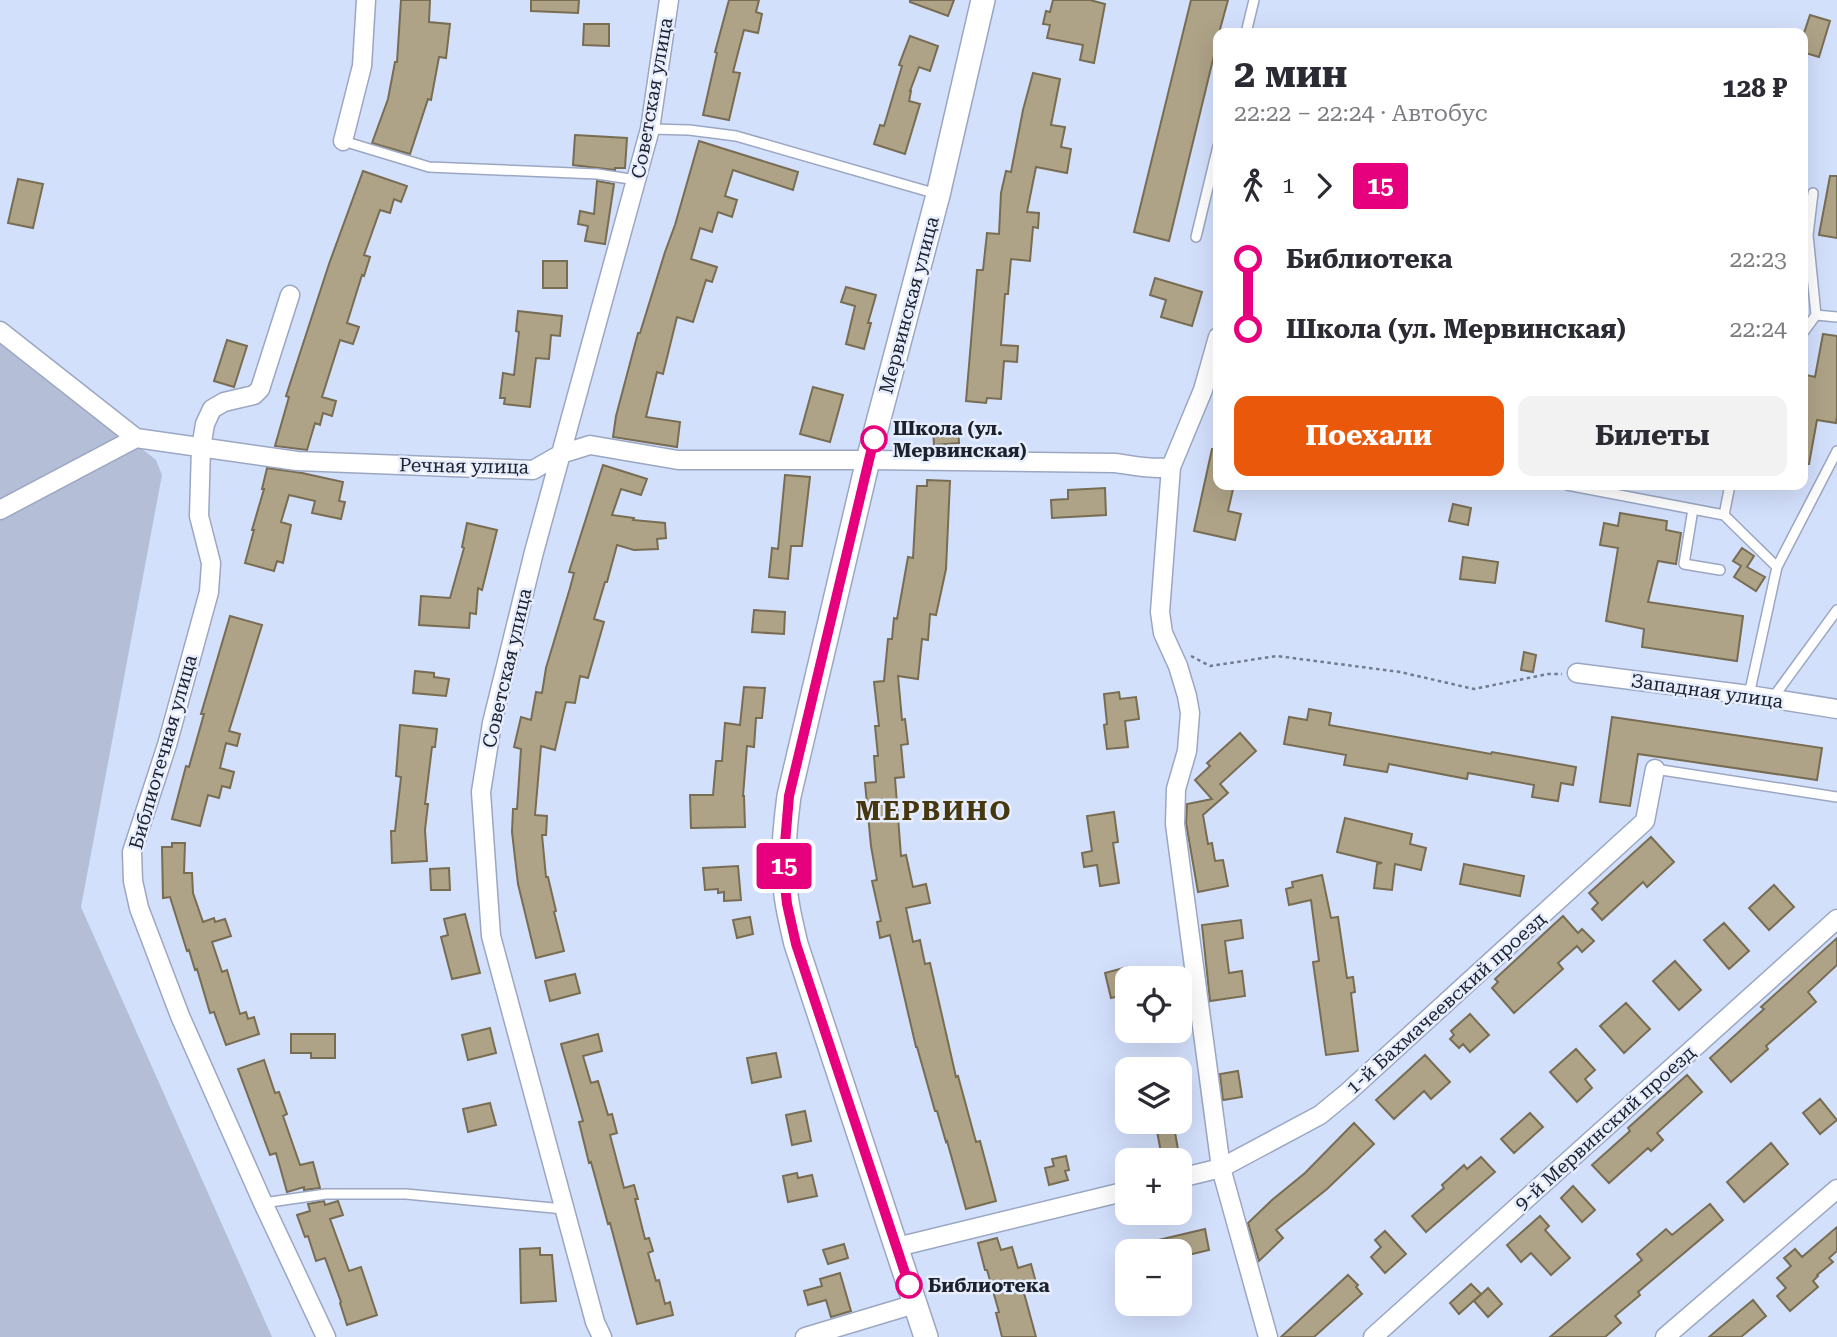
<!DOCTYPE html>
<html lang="ru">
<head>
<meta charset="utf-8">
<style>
  :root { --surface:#fff; --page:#f2f2f3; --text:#2b2b33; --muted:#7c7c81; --accent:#ea580c }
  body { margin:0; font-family:"Roboto Serif",serif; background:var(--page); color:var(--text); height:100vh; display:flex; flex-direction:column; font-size:26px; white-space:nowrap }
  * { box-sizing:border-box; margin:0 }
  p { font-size:23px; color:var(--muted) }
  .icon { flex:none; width:38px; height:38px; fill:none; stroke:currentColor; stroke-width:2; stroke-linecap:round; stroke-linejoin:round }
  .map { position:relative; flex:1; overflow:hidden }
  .side { position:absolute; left:1213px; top:28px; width:595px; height:462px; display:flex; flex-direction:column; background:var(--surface); border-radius:14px; box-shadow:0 7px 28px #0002 }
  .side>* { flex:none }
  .badge { padding:0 14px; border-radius:5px; font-size:24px; line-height:46px }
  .tools { position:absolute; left:1115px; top:966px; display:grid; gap:14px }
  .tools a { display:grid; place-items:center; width:77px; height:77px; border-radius:14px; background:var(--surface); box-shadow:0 7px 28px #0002; font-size:35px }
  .map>.badge { position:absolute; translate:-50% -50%; box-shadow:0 0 0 4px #fff }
  .legs { display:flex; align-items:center; gap:10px; height:77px; padding:0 21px; font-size:23px }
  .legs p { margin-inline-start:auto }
  .overview { display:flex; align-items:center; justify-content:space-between; height:119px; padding:0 21px }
  h1 { font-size:38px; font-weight:700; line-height:52px }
  .cta { display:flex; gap:14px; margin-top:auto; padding:14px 21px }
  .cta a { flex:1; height:80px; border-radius:14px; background:var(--accent); color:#fff; font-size:28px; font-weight:700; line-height:80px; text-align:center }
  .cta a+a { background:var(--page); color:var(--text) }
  ul { padding:0 21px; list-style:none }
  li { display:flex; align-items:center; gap:24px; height:70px; font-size:26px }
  li i { display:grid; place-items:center; width:10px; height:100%; margin:0 9px; background:currentColor }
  li i::after { content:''; width:18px; height:18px; margin:-9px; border:5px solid; border-radius:50%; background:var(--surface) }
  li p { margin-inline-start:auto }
  li:first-child i { background:linear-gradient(#0000 50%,currentColor 0) }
  li:last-child i { background:linear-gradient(currentColor 50%,#0000 0) }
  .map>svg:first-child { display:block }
</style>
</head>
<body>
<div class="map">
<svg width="1837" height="1337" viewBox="0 0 1837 1337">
  <rect width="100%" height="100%" fill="#d3e0fc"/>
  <path fill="#b4bfd7" d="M0 335 156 460 162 475 81 907 272 1337H0Z"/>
  <path fill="#aea387" stroke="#786d53" stroke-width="2" d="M401 0H430L429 22 450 24 446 58 439 57 431 100 428 99 410 154 372 143 388 99 395 62H397Z
    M531 0H579L578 13 531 11Z
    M729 0H759L756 12 762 14 758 33 744 30 733 72 740 73 729 120 703 115 717 53 715 52Z
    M910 0H954L948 16 910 2Z
    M1053 0H1090L1105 4 1094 63 1080 60 1083 45 1047 38 1050 25 1043 24 1046 11 1050 12Z
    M1191 0H1228L1219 33H1218V39L1169 241 1134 232Z
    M1810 15 1830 21 1819 57 1802 52V39Z
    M584 24H609V46L583 45Z
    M910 36 938 46 930 71 919 67 910 91H911L909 101 920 104 905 154 874 144 880 125 884 126 902 66 899 65Z
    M1033 73 1060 79 1051 125 1065 127 1061 147 1071 149 1067 173 1036 167 1027 212 1039 213 1038 228 1033 227 1030 261 1011 259 1008 294H1005L1001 345 1018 346 1017 362 1004 361 1001 399 987 398 986 403 966 401 977 270H983L987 233 999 234 1001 193 1006 171 1011 172 1023 110Z
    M575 135 627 138 625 168H615V170L573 165Z
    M699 141 798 172 793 190 733 170 725 196 737 200 732 217 718 212 712 232 700 228 691 259 717 267 712 282 706 280 693 322 677 317 663 374 657 372 646 417 680 422 677 447 613 437 616 416 638 333H640L665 252 675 225Z
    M363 171 407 186 401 202 394 199 390 213 380 210 364 255 370 257 364 276 362 275 347 323 359 327 353 344 340 340 322 397 336 401 332 416 323 413 320 425 315 423 307 450 275 446 289 397 286 396 329 264Z
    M1830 176H1837V238L1819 235Z
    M18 179 43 184 33 228 8 223Z
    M597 181 614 184 605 244 585 241 588 226 578 224 580 211 594 214Z
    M543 261H567V288H543Z
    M1155 278 1202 292 1192 326 1161 317 1166 300 1150 295Z
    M846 287 876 295 868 323H871L864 349 846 344 855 306 841 302Z
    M518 311 562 316 560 336 551 335 549 359 536 358 530 407 504 404 505 398H500L503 373 514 375 519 332 516 331Z
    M1823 334 1837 336V416L1836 423 1817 420 1809 464H1802V374L1815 377Z
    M227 340 247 346 234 387 214 381Z
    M813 387 843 395 830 442 800 434Z
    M958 426 959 443 934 445 933 427Z
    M1212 449H1218V485H1234L1228 511 1241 514 1235 540 1194 531Z
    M603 465 647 479 641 495 621 489 612 515 634 518 633 520 665 523 666 538 657 539 658 549 634 550 617 545 607 582H605L594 619 604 622 588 678 580 676 575 703 566 702 555 750 541 746 535 815 547 816 546 835H542L546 877H548L556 911 554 912 564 951 536 958 518 884 512 832 513 809H517L521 749 514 747 521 717 531 720 536 692 542 693 546 668 570 588 574 573 569 572Z
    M267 468 302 473 343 482 339 501 345 502 341 519 312 513 315 501 289 495 281 522 291 525 283 563 277 561 274 571 245 563 254 530H252L264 489H262Z
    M785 475 810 477 802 546H791L788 579 769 577 772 548 778 549Z
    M927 480 950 481 946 569 936 615 930 614 928 640 922 639 918 679 898 676 902 720 905 719 908 744 901 745 904 777 895 778 901 856 906 855 913 887 926 884 930 903 906 908 913 942 920 940 925 964 930 963 956 1077 958 1076 976 1142 980 1141 996 1201 966 1209 947 1141 946 1142 937 1111H935L917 1047H916L890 935 880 938 877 922 881 921 872 881 877 880 871 846 865 783 876 782 874 756H878L875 726H879L874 682 884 681 888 639H892L894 618 897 619 908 557 913 558 917 486H927Z
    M1105 488 1106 515 1052 518 1051 500 1068 499V490Z
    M1453 504 1471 508 1468 525 1449 521Z
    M1620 513 1667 521 1666 530 1681 533 1676 564 1658 561 1648 602 1743 616 1737 661 1642 647 1644 629 1606 621 1618 548 1600 545 1604 523 1618 526Z
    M467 523 497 530 482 590 478 588 476 614 470 613 469 628 419 625 421 596 450 598 464 548 462 547Z
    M1742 548 1754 556 1747 567 1765 577 1756 591 1734 577 1741 566 1733 561Z
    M1463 557 1498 562 1495 583 1460 579Z
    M754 610 785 612 784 634 752 632Z
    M230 616 262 625 229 731 240 734 237 746 226 743 220 768 234 772 230 788 222 786 219 798 208 795 200 826 172 819 186 766 189 767 204 714H201Z
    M1524 652 1536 655 1533 672 1521 670Z
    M415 671 434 673V677L449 679 446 696 413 693Z
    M744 687 765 688 762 718H756L754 747 747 746 743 796H744L745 827 691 828 690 795H713L716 761H722L725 723 740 725Z
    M1119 692 1120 699 1136 697 1139 719 1125 721 1128 747 1107 749 1104 725 1107 724 1104 694Z
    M1309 709 1331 713 1329 725 1491 754 1492 752 1576 767 1573 785 1561 783 1558 801 1532 797 1534 785 1468 773 1467 779 1389 764 1387 772 1344 765 1346 755 1284 744 1289 717 1307 720Z
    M1612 717 1822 748 1817 780 1638 754 1630 806 1600 802Z
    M400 725 437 729 435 747H432L425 804H428L425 830 427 861 392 863 391 831H395L401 777 396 776Z
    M1240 733 1256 751 1220 784 1228 793 1203 815 1208 844 1212 843 1215 861 1223 860 1228 886 1198 892 1186 823 1187 804 1212 799 1195 780 1210 766 1207 763Z
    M1114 812 1118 842 1113 843 1119 883 1100 886 1097 865 1084 867 1082 853 1092 851 1087 816Z
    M1345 818 1412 834 1410 844 1426 848 1421 870 1395 864 1392 890 1374 888 1377 864 1382 863 1337 852Z
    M1651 837 1674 862 1647 887 1643 882 1602 920 1592 909 1598 903 1589 893Z
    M172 843H185L184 873H192L193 893 203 922 214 918 215 922 225 919 231 936 212 942 222 972 227 970 240 1014 246 1012 248 1019 254 1017 259 1034 226 1045 214 1012 210 1013 197 969 195 970 189 950 187 951 170 897 163 898 162 847H172Z
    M1464 864 1524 876 1520 896 1460 884Z
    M738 866 741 900 724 901V892L718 893V889L705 890 703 868Z
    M449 868 450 890H431L430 869Z
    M1322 875 1331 918 1338 917 1347 978 1353 977 1355 992 1351 993 1358 1051 1326 1055 1313 962 1319 961 1311 900 1289 905 1286 889 1293 887 1292 882Z
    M1774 885 1794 907 1769 930 1749 908Z
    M465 914 480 973 452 979 441 937 448 935 444 919Z
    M1563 916 1578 933 1582 929 1594 941 1582 952 1577 946 1558 963 1563 969 1514 1013 1492 988 1498 982 1495 979Z
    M750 917 753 934 737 938 733 920Z
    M1241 920 1243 938 1225 941 1229 973 1242 971 1245 996 1210 1001 1202 925Z
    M1724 923 1749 951 1729 969 1704 940Z
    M1837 938V965L1808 992 1816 1002 1766 1046 1768 1049 1731 1082 1710 1058 1764 1009 1761 1007Z
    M1675 961 1701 990 1679 1010 1653 981Z
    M1127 967V994L1111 998 1105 973Z
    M575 974 580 993 550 1001 545 981Z
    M1626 1003 1650 1029 1624 1053 1600 1026Z
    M1470 1014 1489 1035 1470 1052 1463 1044 1459 1048 1450 1039 1454 1035 1451 1031Z
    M490 1028 496 1053 468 1060 462 1035Z
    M291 1034H335V1058H311V1053H291Z
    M598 1034 602 1051 583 1056 591 1083 598 1081 608 1115 612 1114 617 1133 610 1135 624 1188 634 1185 638 1199H635L645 1239 649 1238 653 1251 648 1253 656 1281 659 1280 665 1304 670 1302 673 1315 637 1324 610 1223 608 1224 591 1162 589 1163 579 1122 583 1121 561 1044Z
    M1576 1049 1595 1070 1585 1079 1592 1088 1577 1102 1550 1072Z
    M776 1053 781 1077 752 1083 747 1058Z
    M1425 1055 1450 1082 1431 1099 1424 1091 1394 1119 1376 1100Z
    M264 1060 275 1093 279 1092 287 1114 283 1116 300 1165 313 1162 320 1188 304 1190V1187L287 1192 276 1153 270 1155 238 1069Z
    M1238 1071 1242 1097 1223 1100 1220 1074Z
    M1687 1075 1702 1092 1657 1133 1663 1140 1651 1151 1648 1148 1609 1183 1592 1165 1630 1131 1628 1128Z
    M1820 1099 1837 1120 1820 1134 1803 1113Z
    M490 1103 496 1125 468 1132 463 1109Z
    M805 1111 811 1141 792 1145 786 1115Z
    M1530 1113 1543 1127 1514 1153 1501 1139Z
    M1354 1123 1374 1144 1327 1189 1276 1230 1283 1238 1259 1261 1248 1223 1272 1200 1305 1173Z
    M1174 1127 1179 1155 1162 1158 1157 1131Z
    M1771 1143 1788 1164 1744 1202 1727 1182Z
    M1066 1156 1069 1170 1065 1171 1068 1180 1049 1185 1045 1168 1054 1166 1052 1159Z
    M1481 1157 1495 1172 1426 1232 1412 1216 1444 1188 1442 1185 1464 1165 1467 1169Z
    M797 1173 798 1178 812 1175 817 1196 788 1202 783 1176Z
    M1573 1186 1595 1210 1582 1222 1561 1198Z
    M324 1201 325 1205 338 1201 343 1215 330 1219 349 1271 361 1267 377 1315 347 1325 340 1303 341 1302 325 1258 316 1261 308 1236 305 1237 297 1215 310 1211 308 1204Z
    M1710 1204 1723 1220 1638 1292 1640 1295 1615 1316 1621 1323 1605 1337H1550L1642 1260 1637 1254 1666 1229 1672 1235Z
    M1540 1216 1549 1226 1545 1230 1570 1258 1551 1275 1531 1253 1521 1262 1507 1245Z
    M1837 1227V1251L1829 1258 1833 1262 1817 1275 1818 1276 1813 1281 1818 1287 1790 1311 1777 1296 1786 1288 1777 1278 1791 1266 1784 1258 1795 1249 1802 1257Z
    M1205 1229 1209 1250 1180 1257V1251H1134L1133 1246Z
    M1385 1231 1406 1254 1385 1273 1371 1257 1381 1247 1375 1240Z
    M997 1238 1001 1250 1012 1247 1018 1268 1031 1264 1038 1290 1024 1293 1036 1337H1002L996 1313 999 1312 987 1270H985L978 1243Z
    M844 1244 848 1258 828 1264 823 1250Z
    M540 1248V1255H552L556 1301 521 1303 520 1249Z
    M840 1273 851 1311 831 1317 826 1300 808 1305 804 1291 822 1286 820 1279Z
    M1348 1275 1358 1285 1356 1287 1362 1294 1314 1337H1281Z
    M1471 1284 1481 1294 1459 1314 1450 1303Z
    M1488 1288 1502 1304 1488 1317 1474 1301Z
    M1753 1300 1766 1316 1741 1337H1709Z"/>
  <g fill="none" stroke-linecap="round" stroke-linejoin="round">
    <g stroke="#9ba7c2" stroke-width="12">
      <path id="service" d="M1246 33 1254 0
        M650 129 689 130 736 136 937 194
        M343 141 429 167 597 174 637 180
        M1813 193 1808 235 1816 315
        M1196 237 1218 146
        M1802 334 1816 315 1837 317
        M1567 485 1724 515 1777 567 1749 695
        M1693 509 1684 564 1720 570
        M1724 515 1730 485
        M1777 567 1837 451
        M1772 699 1837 610
        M1655 769 1837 797
        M263 1203 326 1194H406L564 1209"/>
    </g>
    <g stroke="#9ba7c2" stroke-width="21">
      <path id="minor" d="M343 141 362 66 366 0
        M290 295 260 389 254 395 224 402 212 409 205 424 201 448 199 516 211 563 209 592 167 745 132 852 133 881 139 908 180 1016 263 1203 326 1337
        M0 331 136 438 297 461 533 470 561 454 590 445 678 460H868L1114 463C1133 465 1152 470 1171 467
        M1218 337 1203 390 1171 467 1160 612 1163 633 1178 666 1187 696 1190 713 1187 751 1176 789 1175 824 1221 1168 1268 1337
        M0 510 136 438
        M1577 673 1749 695 1837 709
        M1180 1178 1221 1168 1320 1115 1348 1092 1645 821 1655 769
        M897 1247 1127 1191
        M602 1337 595 1322 491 936 481 792 492 723 534 552 650 129 669 0
        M805 1337 915 1304
        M1373 1337 1837 919
        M1665 1337 1837 1189"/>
    </g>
    <g stroke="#9ba7c2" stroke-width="26">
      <path id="tertiary" d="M926 1337 796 944C790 919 784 894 784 867 783 844 786 819 789 796L868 460 938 195 983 0"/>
    </g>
    <path stroke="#727b8d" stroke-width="2.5" stroke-dasharray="3.5 3.5" stroke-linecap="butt" d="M1191 656 1210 666 1277 656 1400 672 1474 689 1548 674H1562"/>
    <use href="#service" stroke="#fff" stroke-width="9"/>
    <use href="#minor" stroke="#fff" stroke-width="18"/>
    <use href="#tertiary" stroke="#fff" stroke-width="23"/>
  </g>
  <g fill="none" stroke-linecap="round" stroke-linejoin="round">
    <g stroke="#fff" stroke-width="16">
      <path id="line-1" d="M874 439 789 796 783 867 787 904 796 944 909 1285"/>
    </g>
    <use href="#line-1" stroke="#e6007e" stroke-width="10"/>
  </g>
  <g fill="#fff" stroke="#e6007e" stroke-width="3.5">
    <circle cx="874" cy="439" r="12"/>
    <circle cx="909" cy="1285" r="12"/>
  </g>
  <g text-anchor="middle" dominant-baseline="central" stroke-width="5" stroke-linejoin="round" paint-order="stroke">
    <g font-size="19" fill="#1c212b" stroke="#e5edfe">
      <text transform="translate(652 98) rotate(-80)">Советская улица</text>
      <text transform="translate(909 305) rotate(-75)">Мервинская улица</text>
      <text transform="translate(464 466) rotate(1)">Речная улица</text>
      <text transform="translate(507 668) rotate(-77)">Советская улица</text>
      <text transform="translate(1707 691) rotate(8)">Западная улица</text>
      <text transform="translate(163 752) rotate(-74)">Библиотечная улица</text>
      <text transform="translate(1446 1003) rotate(-42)">1-й Бахмачеевский проезд</text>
      <text transform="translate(1605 1128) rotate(-42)">9-й Мервинский проезд</text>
    </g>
    <g font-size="19" font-weight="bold" fill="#1c212b" stroke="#e5edfe" text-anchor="start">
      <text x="893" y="428">Школа (ул.<tspan x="893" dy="22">Мервинская)</tspan></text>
      <text x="928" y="1285">Библиотека</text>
    </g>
    <g font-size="26" font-weight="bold" letter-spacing="2" fill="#46370f" stroke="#e5edfe">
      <text x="934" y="811">МЕРВИНО</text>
    </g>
  </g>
</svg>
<div class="tools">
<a><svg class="icon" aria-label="locate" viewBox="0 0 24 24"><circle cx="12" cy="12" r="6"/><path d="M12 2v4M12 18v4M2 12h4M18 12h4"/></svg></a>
<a><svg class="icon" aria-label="layers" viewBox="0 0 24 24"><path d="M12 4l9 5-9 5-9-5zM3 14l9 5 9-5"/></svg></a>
<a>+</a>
<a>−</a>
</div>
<b class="badge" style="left:784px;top:866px;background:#e6007e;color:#fff">15</b>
<section class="side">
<div class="overview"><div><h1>2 мин</h1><p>22:22 – 22:24 · Автобус</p></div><b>128 ₽</b></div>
<div class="legs"><svg class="icon" aria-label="walk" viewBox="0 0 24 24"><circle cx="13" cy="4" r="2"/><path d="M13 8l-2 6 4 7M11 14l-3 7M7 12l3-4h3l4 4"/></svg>1<svg class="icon" aria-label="forward" viewBox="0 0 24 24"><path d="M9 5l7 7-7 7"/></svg><b class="badge" style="background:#e6007e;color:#fff">15</b></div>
<ul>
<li><i style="color:#e6007e"></i><b>Библиотека</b><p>22:23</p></li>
<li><i style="color:#e6007e"></i><b>Школа (ул. Мервинская)</b><p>22:24</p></li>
</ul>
<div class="cta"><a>Поехали</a><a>Билеты</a></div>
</section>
</div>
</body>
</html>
